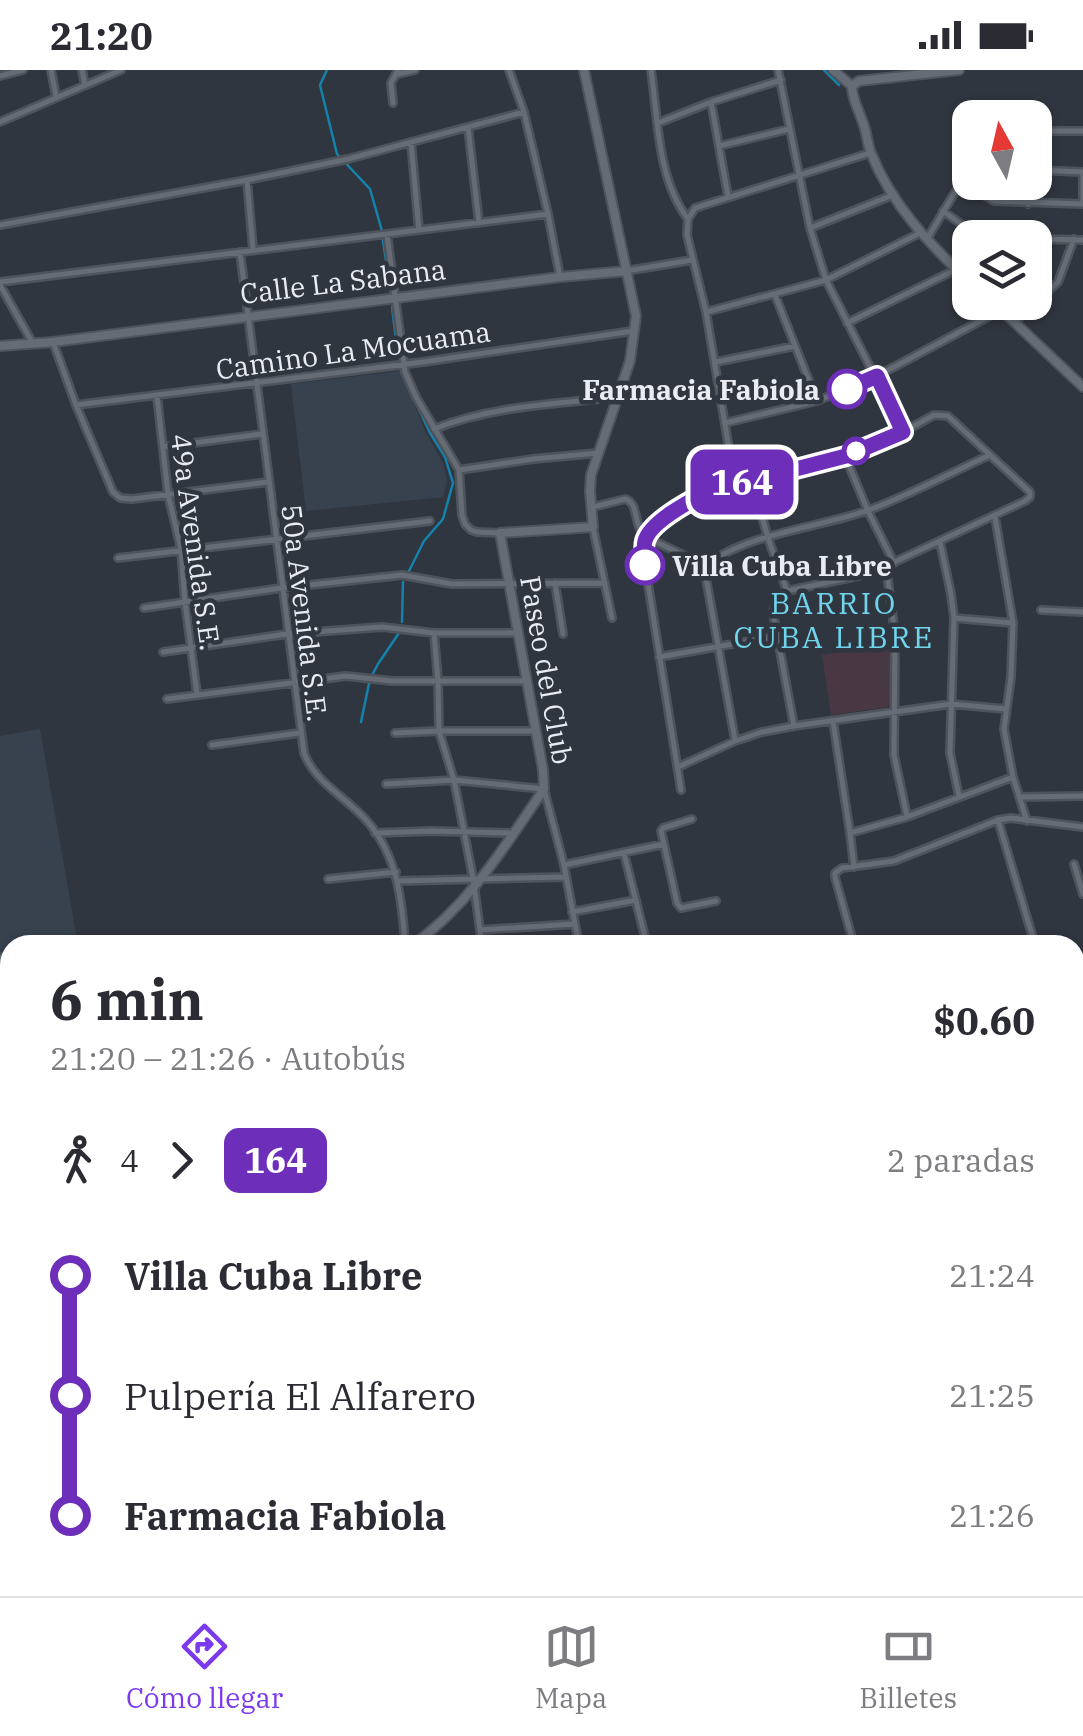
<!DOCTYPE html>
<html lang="es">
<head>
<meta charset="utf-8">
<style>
  :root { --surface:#fff; --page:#f2f2f3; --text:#2b2b33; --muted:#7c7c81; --line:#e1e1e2; --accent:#7c3aed }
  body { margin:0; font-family:"IBM Plex Serif",serif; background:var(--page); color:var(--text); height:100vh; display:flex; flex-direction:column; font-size:38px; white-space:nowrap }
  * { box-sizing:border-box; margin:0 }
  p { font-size:32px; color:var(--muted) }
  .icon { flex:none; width:55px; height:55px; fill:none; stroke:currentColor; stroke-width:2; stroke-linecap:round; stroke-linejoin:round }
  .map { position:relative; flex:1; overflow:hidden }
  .details { position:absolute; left:0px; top:865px; width:1085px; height:662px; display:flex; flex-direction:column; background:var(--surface); border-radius:30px 30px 0 0; box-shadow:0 2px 8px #0004 }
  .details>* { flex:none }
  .badge { padding:0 20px; border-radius:15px; font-size:35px; line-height:65px }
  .needle { width:65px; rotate:352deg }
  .fabs { position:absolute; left:952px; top:30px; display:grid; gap:20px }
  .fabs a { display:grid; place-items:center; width:100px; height:100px; border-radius:20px; background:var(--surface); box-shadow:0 2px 8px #0004; font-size:50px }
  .map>.badge { position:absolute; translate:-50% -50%; box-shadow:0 0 0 5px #fff }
  .legs { display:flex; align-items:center; gap:15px; height:110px; padding:0 50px; font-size:32px }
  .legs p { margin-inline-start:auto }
  .head { display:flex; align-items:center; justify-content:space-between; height:170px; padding:0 50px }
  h1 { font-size:55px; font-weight:800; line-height:75px }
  ul { padding:0 50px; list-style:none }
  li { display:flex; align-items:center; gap:35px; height:120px; font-size:38px }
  li i { display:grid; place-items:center; width:15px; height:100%; margin:0 12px; background:currentColor }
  li i::after { content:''; width:25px; height:25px; margin:-12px; border:8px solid; border-radius:50%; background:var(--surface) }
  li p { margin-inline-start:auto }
  li:first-child i { background:linear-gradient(#0000 50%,currentColor 0) }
  li:last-child i { background:linear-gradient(currentColor 50%,#0000 0) }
  .status { display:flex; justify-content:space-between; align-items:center; height:70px; padding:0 50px; background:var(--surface); direction:ltr }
  .status svg { height:28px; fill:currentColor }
  .tab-bar { display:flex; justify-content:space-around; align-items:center; height:140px; border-top:2px solid var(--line); background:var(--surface); font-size:28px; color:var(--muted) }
  .tab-bar a { display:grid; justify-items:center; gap:5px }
  .tab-bar .active { color:var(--accent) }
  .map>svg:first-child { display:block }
</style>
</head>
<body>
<div class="status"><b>21:20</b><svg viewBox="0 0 49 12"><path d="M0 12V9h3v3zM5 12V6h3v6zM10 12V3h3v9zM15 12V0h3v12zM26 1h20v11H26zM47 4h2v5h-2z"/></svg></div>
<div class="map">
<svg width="1083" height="1526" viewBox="0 0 1083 1526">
  <rect width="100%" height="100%" fill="#30363f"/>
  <path fill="#38424f" d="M401 301 426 363 443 393 447 411 443 427 306 441 291 314Z
    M40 659 78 875H10V903L0 904V666Z
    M0 1329H4L10 1334V1400L0 1401Z"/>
  <path fill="#493843" d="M890 574V633L887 637 831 645 822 585Z"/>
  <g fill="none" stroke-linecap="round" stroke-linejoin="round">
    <path stroke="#1482ad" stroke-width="2.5" d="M327 0 320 15 337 84 370 119 382 161
      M824 0 839 15
      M383 171 391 223
      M392 237 398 286
      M401 301 430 363 445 387 453 413 443 449 424 471 409 501
      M402 552 403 512
      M361 652 370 609 378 594 401 560"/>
    <g stroke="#4e545b" stroke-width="10">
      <path id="street" d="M51 0 56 26
        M82 0 85 15
        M509 0 524 42 548 144 560 207
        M651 0C658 48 657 109 688 149L687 165 706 242 735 414
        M778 0 810 158 826 210 903 362
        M398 4 415 0
        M0 6 23 0
        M711 32 728 126
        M393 33 391 13 398 0
        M0 52 121 0
        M658 53 711 32 781 10
        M468 57 479 153
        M1035 61H1083
        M411 72 419 160
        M719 76 789 59
        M1035 100 1083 102
        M247 110 253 179
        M961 112 994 131 1083 134
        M1028 134V112
        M1083 134V103
        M943 141 972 162
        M688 149 695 138 870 83
        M0 155 247 110 348 89 524 42
        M810 158 893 125
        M387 164 405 302 416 327 459 400 462 445 465 454 471 460 477 462 499 463
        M927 169 961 112 970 102
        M1035 169 1083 170
        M240 182 304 683C313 708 337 722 356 740 396 775 402 825 405 875
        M626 201 692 190
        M0 212 548 144
        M0 215 32 272
        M775 225 817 331
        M706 242 826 210 920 163
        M1016 251 1058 212 1074 169
        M847 253 957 199
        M53 272 76 335 113 422 120 428 132 429 268 412
        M716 292 795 276
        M157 326 168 424 181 479 185 532 197 624
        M76 335 423 292 633 261
        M725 353 817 331 877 306 1001 240
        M434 359C491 336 556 334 617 327
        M163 377 262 364
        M845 386 868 441 894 493
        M459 400 533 389 598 383
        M752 410 768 468 787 521
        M593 437 625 429C639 433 633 453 644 466L706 496
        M995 447 1013 553 1011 607 1004 659 1013 707 1027 751
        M593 458 612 548
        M646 466C663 447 686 433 707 421L845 386 903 362 934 345 948 346 1030 422V427L1025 431 886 496 858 506 787 521C778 528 774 532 773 543L794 656
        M646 466 643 477 645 495 681 720
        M940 472 951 524 954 548 950 683 959 726
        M118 488 430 451
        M706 496C743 464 822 457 869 440 910 425 950 403 990 385
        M706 496V508L735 670
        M886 496 895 564 894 685 907 746
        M555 513 563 564
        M144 538 281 518 402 505 452 514 605 513
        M1041 540 1083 542
        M954 548 1013 553
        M434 563 438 611 439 661 454 710 473 808 482 875
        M163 582 287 564 382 557 434 563H517
        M659 587 778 566
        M167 629 346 606 392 611H526
        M833 651 850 763 907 747 1013 707
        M395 663 439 661H536
        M212 675 299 663
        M678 697 735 671 762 662 794 656 951 634 1006 639
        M386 714 454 710 544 719 564 795 579 875
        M1020 727 1083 726
        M998 750 1035 875
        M375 763 431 761 512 763
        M850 763 854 797
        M664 774 677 833 681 838 716 831
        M624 783 647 875
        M1074 794 1083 824
        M564 795 664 774 661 761 663 758 692 749
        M328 809 396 802
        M398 811 565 807
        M572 842 636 830
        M480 860 575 854
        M852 868 835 807V803L842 798 894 791 998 750 1011 748 1083 757
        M0 887 6 916 3 938 10 989
        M1075 955H1083
        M1075 1043 1083 1036
        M1075 1076 1083 1069
        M0 1126 10 1125
        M1075 1230 1083 1229
        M1075 1269H1083
        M1075 1330H1083
        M0 1425 10 1423
        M0 1458 10 1456
        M0 1478 10 1481
        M20 1518 21 1526
        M158 1518 159 1526
        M292 1518V1526
        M797 1518 808 1526
        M627 1526 686 1518"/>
    </g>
    <g stroke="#4e545b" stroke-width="12">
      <path id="secondary" d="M833 0 852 16C852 29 859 41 863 53 867 63 867 73 871 83 891 134 930 175 970 212
        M852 16 859 11 959 0
        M993 232 1083 317
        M0 276 53 272 560 207 626 201
        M413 875C470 834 505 776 544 719L543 700 500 463 593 457 590 421 591 405 630 291 636 246 584 0
        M0 991 10 989
        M0 1257H10
        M0 1407 10 1406
        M36 1518V1526"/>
    </g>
    <use href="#street" stroke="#656c76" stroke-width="5"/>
    <use href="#secondary" stroke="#656c76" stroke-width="8"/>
  </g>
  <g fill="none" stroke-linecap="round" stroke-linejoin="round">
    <g stroke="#fff" stroke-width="22">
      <path id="line-1" d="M645 495C645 487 643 479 645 471 650 452 690 431 707 422L846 386 903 362 877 306 847 319"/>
    </g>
    <use href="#line-1" stroke="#6d2fba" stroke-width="15"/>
  </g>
  <g fill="#fff" stroke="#6d2fba" stroke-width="5">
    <circle cx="847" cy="319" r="18"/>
    <circle cx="856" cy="381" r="12"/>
    <circle cx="645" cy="495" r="18"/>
  </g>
  <g text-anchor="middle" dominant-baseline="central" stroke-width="9" stroke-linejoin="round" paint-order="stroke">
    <g font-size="28" fill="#e9edf3" stroke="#30363f">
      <text transform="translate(343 211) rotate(-7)">Calle La Sabana</text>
      <text transform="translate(353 280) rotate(-8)">Camino La Mocuama</text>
      <text transform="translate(196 472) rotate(82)">49a Avenida S.E.</text>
      <text transform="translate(305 543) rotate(83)">50a Avenida S.E.</text>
      <text transform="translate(547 600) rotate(80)">Paseo del Club</text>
    </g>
    <g font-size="28" font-weight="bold" fill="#e9edf3" stroke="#30363f" text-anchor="end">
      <text x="820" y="319">Farmacia Fabiola</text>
      <text x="672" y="495" text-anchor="start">Villa Cuba Libre</text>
    </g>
    <g font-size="30" letter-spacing="2.5" fill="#6fd4ec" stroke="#30363f">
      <text x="834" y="532">BARRIO<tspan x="834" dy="34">CUBA LIBRE</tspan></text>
    </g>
  </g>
</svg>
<div class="fabs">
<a><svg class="needle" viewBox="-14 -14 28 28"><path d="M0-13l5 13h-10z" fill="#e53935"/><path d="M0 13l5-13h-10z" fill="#7c7c81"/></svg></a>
<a><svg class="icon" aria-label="layers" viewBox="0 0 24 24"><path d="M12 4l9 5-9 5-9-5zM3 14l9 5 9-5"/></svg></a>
</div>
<b class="badge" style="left:742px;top:412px;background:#6d2fba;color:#fff">164</b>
<section class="details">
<div class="head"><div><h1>6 min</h1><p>21:20 – 21:26 · Autobús</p></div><b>$0.60</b></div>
<div class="legs"><svg class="icon" aria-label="walk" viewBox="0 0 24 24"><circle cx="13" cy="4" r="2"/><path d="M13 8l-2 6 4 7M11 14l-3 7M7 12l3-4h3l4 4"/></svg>4<svg class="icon" aria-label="forward" viewBox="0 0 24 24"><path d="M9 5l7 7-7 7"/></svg><b class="badge" style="background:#6d2fba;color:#fff">164</b><p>2 paradas</p></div>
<ul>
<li><i style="color:#6d2fba"></i><b>Villa Cuba Libre</b><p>21:24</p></li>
<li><i style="color:#6d2fba"></i><span>Pulpería El Alfarero</span><p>21:25</p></li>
<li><i style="color:#6d2fba"></i><b>Farmacia Fabiola</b><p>21:26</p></li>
</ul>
</section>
</div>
<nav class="tab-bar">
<a class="active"><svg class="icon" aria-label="directions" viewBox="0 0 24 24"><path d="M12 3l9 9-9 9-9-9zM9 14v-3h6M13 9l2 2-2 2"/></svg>Cómo llegar</a>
<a><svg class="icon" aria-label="map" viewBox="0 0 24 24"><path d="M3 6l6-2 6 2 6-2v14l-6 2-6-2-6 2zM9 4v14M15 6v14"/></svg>Mapa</a>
<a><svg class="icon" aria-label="tickets" viewBox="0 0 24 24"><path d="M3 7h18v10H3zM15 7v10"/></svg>Billetes</a>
</nav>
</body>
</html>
